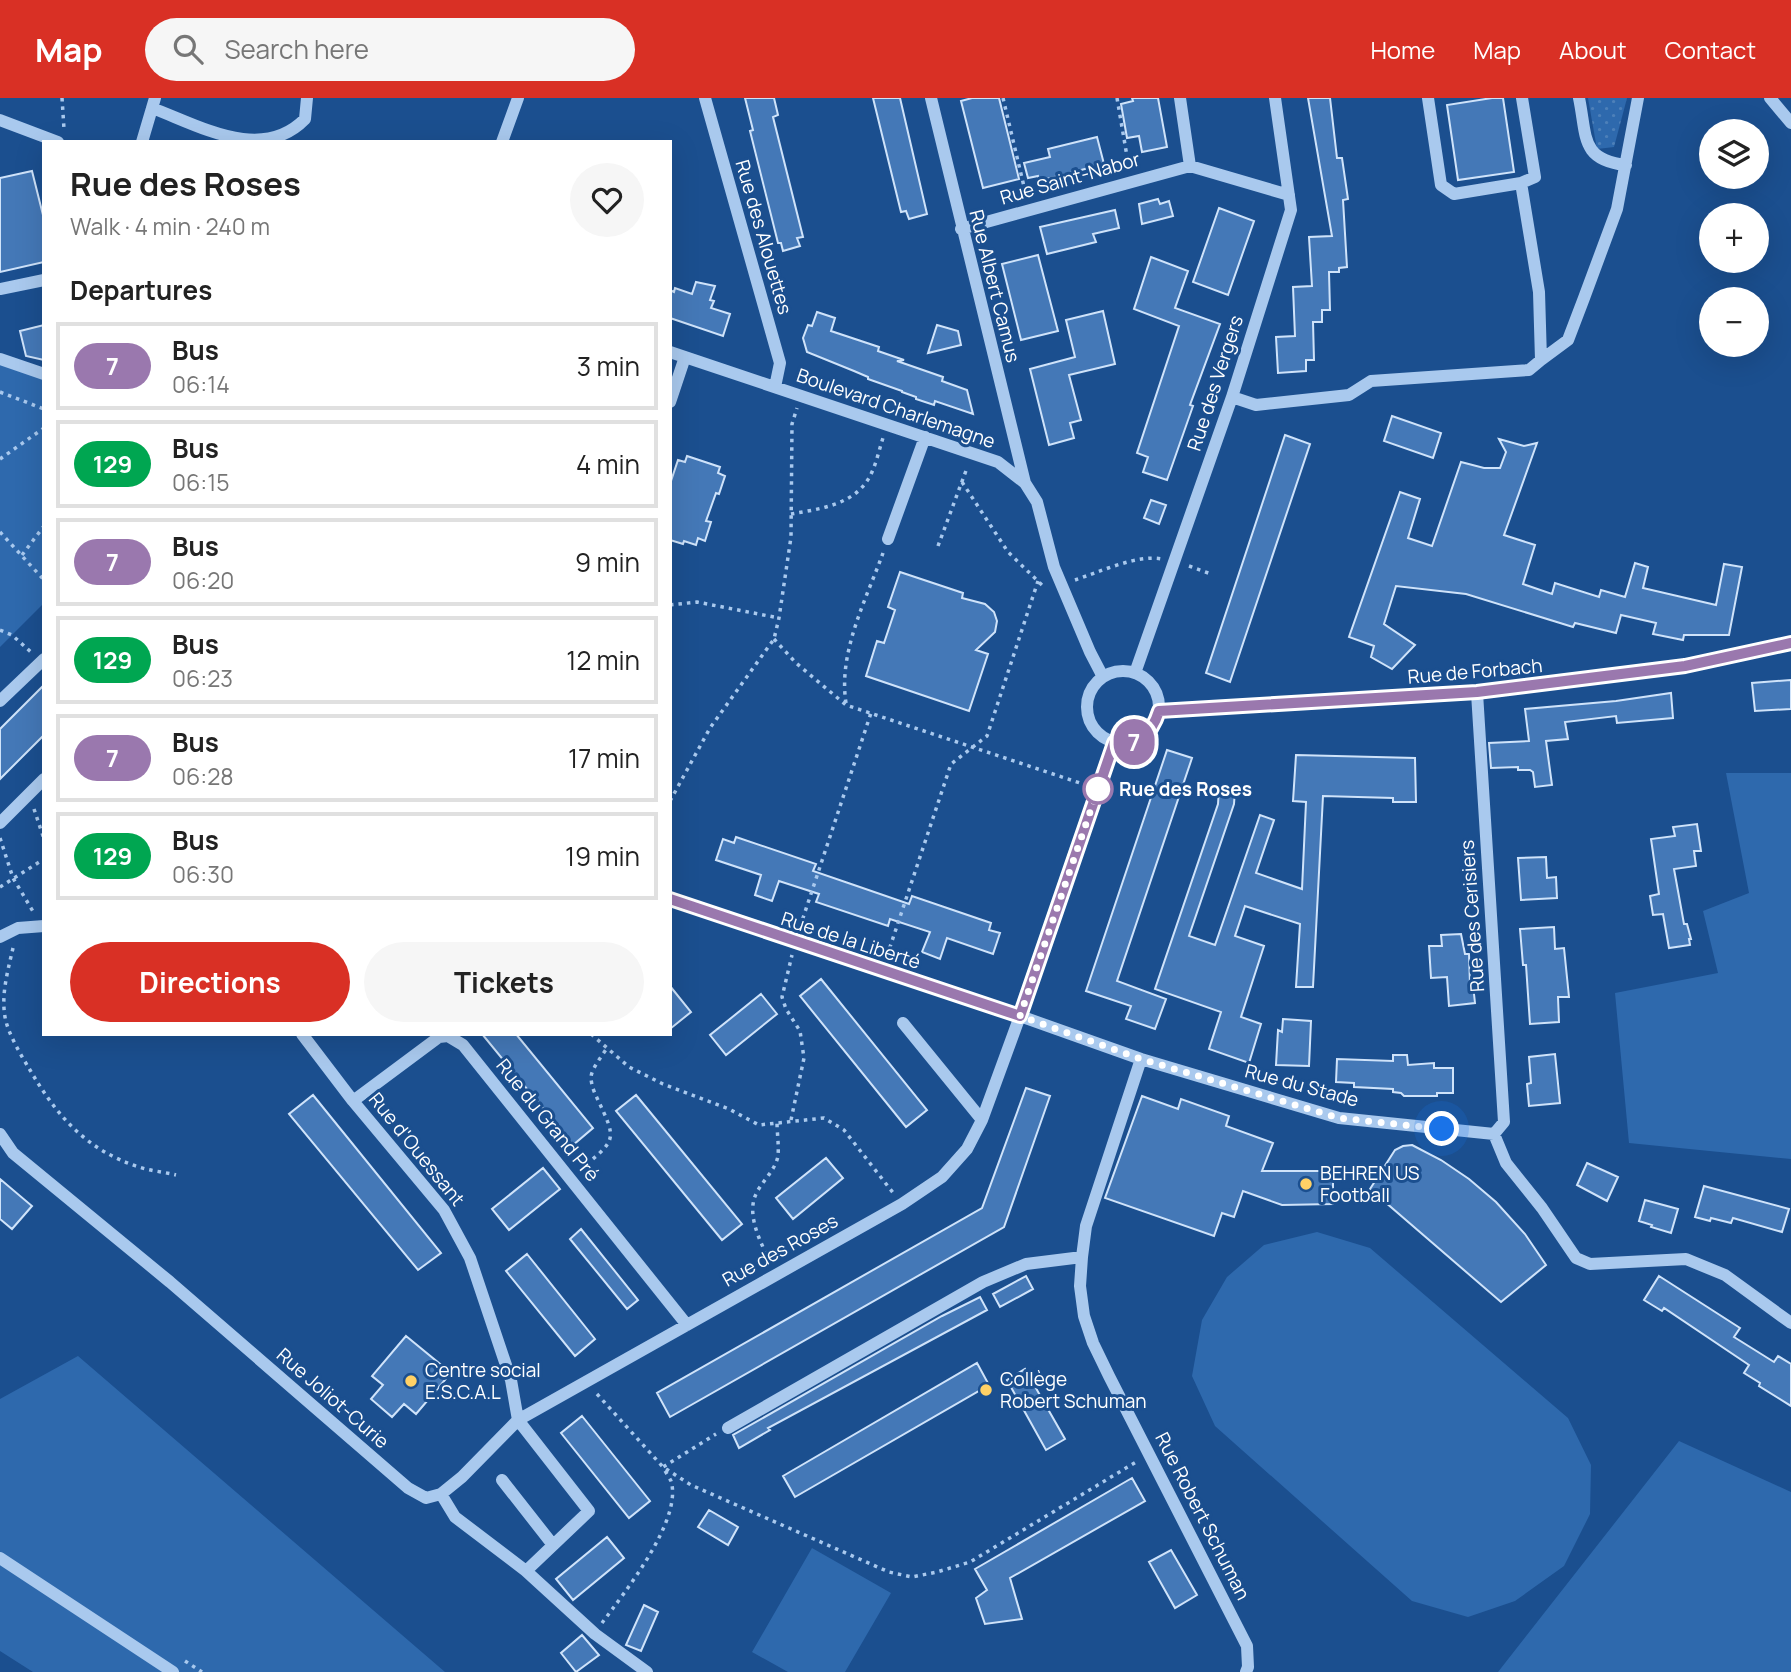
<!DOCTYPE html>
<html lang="en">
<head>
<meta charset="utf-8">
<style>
  :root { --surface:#fff; --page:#f6f6f6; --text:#222; --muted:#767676; --line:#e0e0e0; --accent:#d93025 }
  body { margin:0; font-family:Manrope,sans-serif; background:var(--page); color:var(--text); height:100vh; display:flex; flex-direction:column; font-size:26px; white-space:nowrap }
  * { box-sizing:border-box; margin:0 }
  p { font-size:23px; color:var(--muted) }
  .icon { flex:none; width:38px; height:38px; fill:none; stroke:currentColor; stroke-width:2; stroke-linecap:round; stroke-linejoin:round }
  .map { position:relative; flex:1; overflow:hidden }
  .panel { position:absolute; left:42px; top:42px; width:630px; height:896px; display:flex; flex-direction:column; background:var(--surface); border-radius:0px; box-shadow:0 7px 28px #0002 }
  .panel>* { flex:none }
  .badge { padding:0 14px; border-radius:23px; font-size:24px; line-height:46px }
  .fabs { position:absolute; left:1699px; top:21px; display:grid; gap:14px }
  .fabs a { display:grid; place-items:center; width:70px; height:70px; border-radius:50%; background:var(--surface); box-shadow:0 7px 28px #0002; font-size:35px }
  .you { position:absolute; width:35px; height:35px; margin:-18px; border:5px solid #fff; border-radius:50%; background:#1a73e8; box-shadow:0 0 0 10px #1a73e833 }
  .map>.badge { position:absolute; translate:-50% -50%; box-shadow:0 0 0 4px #fff }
  h2 { padding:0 28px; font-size:26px; line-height:63px }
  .round { display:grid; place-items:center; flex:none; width:74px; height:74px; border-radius:37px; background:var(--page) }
  .summary { display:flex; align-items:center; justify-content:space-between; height:119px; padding:0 28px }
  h1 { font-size:33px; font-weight:700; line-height:52px }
  .cta { display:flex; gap:14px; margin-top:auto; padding:14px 28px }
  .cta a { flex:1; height:80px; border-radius:42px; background:var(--accent); color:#fff; font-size:28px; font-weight:700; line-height:80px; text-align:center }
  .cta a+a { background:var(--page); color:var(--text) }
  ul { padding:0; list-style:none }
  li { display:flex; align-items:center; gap:21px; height:88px; margin:0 14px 10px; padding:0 14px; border:4px solid var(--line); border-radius:0px }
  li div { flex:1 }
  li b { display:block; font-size:26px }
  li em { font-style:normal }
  li .badge { min-width:77px; font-weight:700; text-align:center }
  header { display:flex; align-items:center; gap:42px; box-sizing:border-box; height:98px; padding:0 35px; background:var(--accent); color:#fff }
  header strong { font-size:33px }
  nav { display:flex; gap:38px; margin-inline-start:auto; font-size:24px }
  .search { width:490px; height:63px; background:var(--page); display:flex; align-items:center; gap:18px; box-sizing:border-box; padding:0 24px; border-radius:38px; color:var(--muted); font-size:26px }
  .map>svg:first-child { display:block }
</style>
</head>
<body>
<header>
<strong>Map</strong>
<div class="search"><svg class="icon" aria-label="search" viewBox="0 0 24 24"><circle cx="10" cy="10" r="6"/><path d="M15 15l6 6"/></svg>Search here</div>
<nav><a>Home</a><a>Map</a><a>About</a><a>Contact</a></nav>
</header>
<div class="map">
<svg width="1791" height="1574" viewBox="0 0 1791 1574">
  <defs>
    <pattern id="garden-dots" width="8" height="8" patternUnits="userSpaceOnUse" patternTransform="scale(1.75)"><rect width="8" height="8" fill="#2e69ad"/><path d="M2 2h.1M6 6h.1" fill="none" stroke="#4d80b9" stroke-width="1.8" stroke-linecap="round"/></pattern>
  </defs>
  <rect width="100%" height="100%" fill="#1b4f8f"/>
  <path fill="#2e69ad" d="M0 266 44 281V505L0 549Z
    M1726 675H1791V1061L1629 1045 1615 895 1718 875 1703 813 1749 795Z
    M1317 1134 1370 1150 1568 1320 1591 1367 1590 1416 1564 1468 1515 1503 1468 1519 1412 1503 1215 1328 1192 1278 1202 1222 1227 1179 1264 1147Z
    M78 1258 445 1574H33L0 1553V1301Z
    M1679 1343 1791 1394V1574H1498Z
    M812 1450 891 1495 845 1574H788L752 1554Z"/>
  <path fill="url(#garden-dots)" d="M1588 0H1627L1614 49 1597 51Z"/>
  <path fill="#4478b7" stroke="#cfe3fa" stroke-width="2" d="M745 0H774L778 17 773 19 803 139 797 140 800 148 783 153 781 145H778L750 33 753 32Z
    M873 0H900L927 116 909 121 906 113 901 114Z
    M972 0H999L1019 81 983 90 961 3Z
    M1132 0H1158L1167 49 1142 54 1139 38 1127 40 1121 6 1133 3Z
    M1308 0H1330L1337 60H1342L1348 101 1343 102 1347 169 1339 170V174H1329L1330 212H1322V224H1313L1314 262H1306V273L1278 275 1276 239 1295 238 1293 189 1312 188 1309 139 1332 138Z
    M1492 0H1503L1514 74 1458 82 1447 7Z
    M1097 39 1104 66 1039 83 1038 78 1028 80 1024 65 1050 59 1048 51Z
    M32 73 44 121V164L0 174V80Z
    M1158 101 1160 106 1169 103 1173 118 1142 126 1139 106Z
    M1219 110 1254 123 1228 197 1193 184Z
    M1115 112 1119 130 1093 136 1096 144 1047 156 1040 129Z
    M1038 157 1058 233 1021 242 1002 166Z
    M1151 159 1188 173 1175 210 1220 226 1190 307 1193 308 1167 382 1143 374 1148 359 1137 355 1179 228 1134 211Z
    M696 184 715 188 710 202 714 203 711 210 730 216 723 238 670 220V192L674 194 675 190 692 196Z
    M1103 213 1115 266 1069 277 1081 322 1070 325 1074 340 1049 347 1030 271 1075 259 1066 222Z
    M817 214 835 220 831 233 879 249 878 253 904 262 897 263 943 279 942 283 967 292 973 316 935 303 934 307 916 301V299L902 294V293L868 281V279L854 273 807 254 803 240 808 227 812 228Z
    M44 227V262L26 258 20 233Z
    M937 227 958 233 961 247 928 255Z
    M1392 318 1441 335 1433 360 1384 343Z
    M1285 337 1310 346 1230 584 1206 575Z
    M1499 341 1524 348 1537 345 1504 437 1535 447 1523 486 1552 496 1555 485 1599 499 1601 492 1625 499 1635 465 1648 469 1643 490 1716 507 1724 466 1742 469 1729 537H1684L1683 542 1653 536 1656 525 1621 517 1616 535 1575 525 1573 529 1466 496 1396 488 1384 526 1415 547 1392 571 1371 559 1374 548 1349 539 1400 394 1420 401 1408 440 1432 448 1461 364 1484 370H1500L1506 354Z
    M687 358 720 369 718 375 725 378 719 396 716 395 706 423 711 424 705 443 698 440 696 447 684 443 683 446 670 442V386L678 362 685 364Z
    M1151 402 1166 407 1159 426 1144 420Z
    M900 474 963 495 962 500 985 506 994 514 997 523 995 534 976 552 988 556 969 613 866 578 877 543 884 545 895 512 888 509Z
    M1791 582V611L1755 613 1752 585Z
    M44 587V637L0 681V631Z
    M1671 595 1673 620 1617 625 1616 618 1565 624 1568 641 1546 643 1552 687 1535 689 1533 674 1530 672H1518V669L1491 670 1489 645 1529 643 1525 611 1616 603Z
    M1167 652 1192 660 1117 883 1166 901 1155 931 1126 921 1131 908 1086 893Z
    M1296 657 1415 660 1416 704H1393V700L1323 698 1313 889H1296L1300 826 1245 808 1235 838 1264 848 1241 919 1261 926 1249 965 1209 951 1221 914 1155 891 1218 706 1219 690 1235 691 1234 706 1189 838 1215 847 1260 717 1274 722 1256 775 1302 791 1306 704 1293 703Z
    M1697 726 1701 753H1694L1696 768 1674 771 1684 826H1687L1691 841H1689L1690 847 1669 850 1663 816 1653 817 1650 798 1659 796 1651 741 1675 738 1673 729Z
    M736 739 816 766 813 773 854 787 909 806 912 798 991 825 989 832 1000 835 993 856 947 840 940 861 922 854 930 834 890 821 888 828 816 804 819 796 779 783 772 803 755 797 761 777 716 762 723 741 734 745Z
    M1546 759 1547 780 1556 779 1557 800 1521 802 1518 760Z
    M1554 829 1555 851 1564 850 1569 899H1558L1559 924 1530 926 1526 867H1523L1520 831Z
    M1461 836 1465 856H1469L1470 887H1473L1475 905 1449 908 1447 879 1431 880 1429 848H1442L1441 837Z
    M821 881 927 1012 906 1029 800 898Z
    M670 888 691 914 670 931Z
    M761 896 777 916 726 957 710 937Z
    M1283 921 1311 923 1309 968 1276 967 1278 932 1282 934Z
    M482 936H516L593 1030 573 1047Z
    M1555 956 1560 1005 1529 1008 1527 986 1531 985 1529 959Z
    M1393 957H1407L1408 967 1434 965V970H1453V995H1437V998H1404L1401 995 1393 994V991L1354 989V985L1336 984 1337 961 1393 963Z
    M1026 990 1050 998 1004 1129 670 1319 657 1295 982 1110Z
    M313 997 441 1155 418 1172 289 1016Z
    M636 997 742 1126 722 1142 616 1013Z
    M1142 998 1178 1011 1181 1001 1229 1018 1226 1028 1273 1045 1262 1073H1333V1106L1282 1107 1243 1093 1234 1119 1222 1115 1214 1138 1105 1100Z
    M1412 1047 1441 1062 1469 1081 1496 1104 1525 1136 1546 1167 1501 1204 1370 1091 1395 1052 1403 1048Z
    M826 1060 843 1080 793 1121 776 1100Z
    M1587 1065 1618 1079 1607 1103 1577 1087Z
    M543 1070 560 1091 509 1132 492 1111Z
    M0 1081 32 1108 12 1131 0 1121Z
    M1704 1088 1789 1111 1782 1134 1733 1120 1731 1125 1711 1120 1710 1123 1695 1119Z
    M1645 1102 1678 1111 1671 1135 1651 1129 1652 1127 1639 1123Z
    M581 1131 638 1202 627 1211 570 1141Z
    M527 1156 595 1241 575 1258 506 1173Z
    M1026 1178 1033 1191 1000 1209 993 1196Z
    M1659 1178 1740 1230 1734 1239 1774 1264 1778 1258 1791 1266V1308L1759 1288 1760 1285 1744 1275 1749 1267 1664 1210 1662 1213 1644 1202Z
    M980 1199 987 1212 768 1330 770 1332 739 1350 733 1337 942 1218Z
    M406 1238 451 1275 416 1316 404 1306 392 1319 371 1301 383 1287 372 1278Z
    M977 1265 989 1287 795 1399 783 1378Z
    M1025 1271 1065 1341 1046 1352 1007 1282Z
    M582 1318 650 1403 629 1420 561 1335Z
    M1132 1380 1145 1403 1010 1480 1022 1521 985 1526 976 1500 987 1492 975 1471Z
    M709 1412 738 1429 728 1447 698 1429Z
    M607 1439 624 1460 573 1502 556 1481Z
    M1171 1452 1197 1497 1175 1510 1149 1464Z
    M644 1507 658 1514 641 1553 626 1547Z
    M582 1537 599 1557 576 1574 561 1555Z"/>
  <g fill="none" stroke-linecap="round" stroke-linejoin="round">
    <path stroke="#a9c9ee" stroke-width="3.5" stroke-dasharray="3.5 5" stroke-linecap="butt" d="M62 0 64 31
      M1003 0 1026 97
      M1117 0 1129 70
      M0 294 44 311
      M0 361 44 330
      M962 384 1008 454 1044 489
      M791 416C819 411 855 407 870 378 876 367 879 352 883 340
      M0 434 44 482
      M938 448 967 370
      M22 457 44 428
      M1189 468 1211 476
      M1075 482C1099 474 1138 456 1162 461
      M670 507 697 504 779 520
      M0 532 12 537 32 555
      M774 541 796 565 846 607 1086 687
      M846 605C838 554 866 502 883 455
      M670 703 710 630 774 541 779 520 791 439 792 326 797 310
      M34 711 44 741
      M0 740 13 780 34 815
      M0 789 44 761
      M800 829 871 615
      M13 850C8 872 1 896 5 919 8 936 21 957 30 972 57 1018 86 1052 139 1069 151 1073 164 1074 176 1077
      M887 858 951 666 987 638 1038 483
      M591 936 629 969 663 986 729 1011 759 1027 824 1020 844 1032 894 1096
      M791 1022 804 960 800 933 786 911 782 899 792 857
      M580 1072C616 1041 618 1044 597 1000 594 994 591 986 591 979 592 970 602 958 607 950
      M770 1164C761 1145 746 1117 756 1096 762 1083 775 1073 778 1058 779 1047 777 1035 777 1024
      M597 1296 663 1369 691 1387 889 1474 912 1479 937 1474 970 1464 1136 1364
      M602 1525C624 1495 683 1422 671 1383 669 1379 665 1373 663 1369L716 1336
      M185 1563 202 1574"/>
    <path stroke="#a9c9ee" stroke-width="12" d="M705 0 780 265 775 289
      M931 0 1025 385
      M1180 0 1190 68
      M1428 0 1441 87 1454 96 1521 85 1535 79 1522 0
      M1579 0C1587 38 1580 62 1626 67
      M1770 0 1791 25
      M152 10C200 28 262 65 305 21L307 0
      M0 22 58 44
      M142 44 155 0
      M502 44 518 0
      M961 131 1190 68 1289 97
      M0 191 44 182
      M670 254 998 364 1025 385 1037 404 1054 469 1090 554 1103 579
      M0 261 44 276
      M1541 262 1568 242 1584 200 1617 111 1638 0
      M1232 299 1256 307 1349 297 1371 283 1529 272 1541 262 1539 194 1521 85
      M670 304 685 259
      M888 441 925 339
      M1087 609a36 36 0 1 1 72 0a36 36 0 1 1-72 0Z
      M1135 575 1232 299 1291 112 1275 0
      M1477 595 1504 1024 1494 1036
      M0 603 44 561
      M1159 613 1477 595 1685 568 1791 545
      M0 725 44 681
      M670 801 1020 918 1141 961 1339 1020 1494 1036 1506 1065 1542 1110 1576 1160 1590 1166 1686 1161 1725 1177 1791 1225
      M0 839 18 830 44 828
      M903 925 982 1022
      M302 936 353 1003 444 1112 470 1160 511 1282 518 1322 589 1413 526 1473
      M1141 961 1086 1128 1082 1159 1080 1188 1084 1218 1093 1245 1109 1278 1247 1548 1248 1569 1246 1574
      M353 1003 439 939 448 938 463 947 687 1227
      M0 1036 13 1055 170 1184 408 1390 426 1400 441 1396 455 1419 526 1473 595 1536 647 1574
      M728 1330 983 1184 1026 1166 1082 1159
      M502 1382 553 1447
      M441 1396 462 1379 518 1322 902 1106 942 1079 967 1051 982 1022 1020 918 1114 645
      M0 1460 173 1574"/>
  </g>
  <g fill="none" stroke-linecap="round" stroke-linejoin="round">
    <g stroke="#fff" stroke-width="16">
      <path id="line" d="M670 801 1020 918 1114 645C1139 646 1151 638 1159 613L1477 594 1685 568 1791 545"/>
    </g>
    <use href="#line" stroke="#9a78ae" stroke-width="10"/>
    <path stroke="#fff" stroke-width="7" stroke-dasharray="0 12.6" d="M1098 691 1020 918 1141 961 1339 1020 1442 1031"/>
  </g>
  <circle fill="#fff" stroke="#9a78ae" stroke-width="3.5" cx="1098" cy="691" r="14"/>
  <g fill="#ffd166" stroke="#1b4f8f" stroke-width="2.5">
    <circle cx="1306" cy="1086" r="7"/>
    <circle cx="411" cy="1283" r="7"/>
    <circle cx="986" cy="1292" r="7"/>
  </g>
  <g text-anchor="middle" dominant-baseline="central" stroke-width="6" stroke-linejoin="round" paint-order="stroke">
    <g font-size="19" fill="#fff" stroke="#1b4f8f">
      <text transform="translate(1070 80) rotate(-16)">Rue Saint-Nabor</text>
      <text transform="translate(764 139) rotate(74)">Rue des Alouettes</text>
      <text transform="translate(995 188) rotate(76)">Rue Albert Camus</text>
      <text transform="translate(1215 285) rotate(-72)">Rue des Vergers</text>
      <text transform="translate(896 310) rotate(19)">Boulevard Charlemagne</text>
      <text transform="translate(1475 573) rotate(-5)">Rue de Forbach</text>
      <text transform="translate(1472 818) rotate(-94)">Rue des Cerisiers</text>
      <text transform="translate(851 842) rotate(18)">Rue de la Liberté</text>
      <text transform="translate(1302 987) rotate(15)">Rue du Stade</text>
      <text transform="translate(548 1022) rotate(51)">Rue du Grand Pré</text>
      <text transform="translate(417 1051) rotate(51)">Rue d'Ouessant</text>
      <text transform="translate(780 1152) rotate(-29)">Rue des Roses</text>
      <text transform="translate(333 1300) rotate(41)">Rue Joliot-Curie</text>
      <text transform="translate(1203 1418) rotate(63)">Rue Robert Schuman</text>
    </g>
    <g font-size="19" font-weight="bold" fill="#fff" stroke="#1b4f8f" text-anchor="start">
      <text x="1119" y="691">Rue des Roses</text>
    </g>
    <g font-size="19" fill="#fff" stroke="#1b4f8f" text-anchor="start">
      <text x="1320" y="1075">BEHREN US<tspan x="1320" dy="22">Football</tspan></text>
      <text x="425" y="1272">Centre social<tspan x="425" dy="22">E.S.C.A.L</tspan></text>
      <text x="1000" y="1281">Collège<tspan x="1000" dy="22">Robert Schuman</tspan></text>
    </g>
  </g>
</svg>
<div class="fabs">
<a><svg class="icon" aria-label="layers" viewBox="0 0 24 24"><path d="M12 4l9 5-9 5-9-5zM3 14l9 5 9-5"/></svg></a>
<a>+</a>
<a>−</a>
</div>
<div class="you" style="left:1442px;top:1031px"></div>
<b class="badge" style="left:1134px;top:644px;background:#9a78ae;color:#fff">7</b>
<section class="panel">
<div class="summary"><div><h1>Rue des Roses</h1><p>Walk · 4 min · 240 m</p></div><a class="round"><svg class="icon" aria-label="heart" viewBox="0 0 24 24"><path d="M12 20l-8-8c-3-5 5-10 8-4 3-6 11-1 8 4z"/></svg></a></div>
<h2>Departures</h2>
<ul>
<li><span class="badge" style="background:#9a78ae;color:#fff">7</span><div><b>Bus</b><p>06:14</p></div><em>3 min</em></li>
<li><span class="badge" style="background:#00a651;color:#fff">129</span><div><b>Bus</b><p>06:15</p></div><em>4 min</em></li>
<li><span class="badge" style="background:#9a78ae;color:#fff">7</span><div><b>Bus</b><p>06:20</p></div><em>9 min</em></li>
<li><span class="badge" style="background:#00a651;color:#fff">129</span><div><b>Bus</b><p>06:23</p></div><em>12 min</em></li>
<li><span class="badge" style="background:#9a78ae;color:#fff">7</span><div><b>Bus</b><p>06:28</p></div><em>17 min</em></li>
<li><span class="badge" style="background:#00a651;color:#fff">129</span><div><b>Bus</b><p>06:30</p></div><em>19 min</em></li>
</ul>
<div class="cta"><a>Directions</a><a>Tickets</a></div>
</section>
</div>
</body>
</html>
